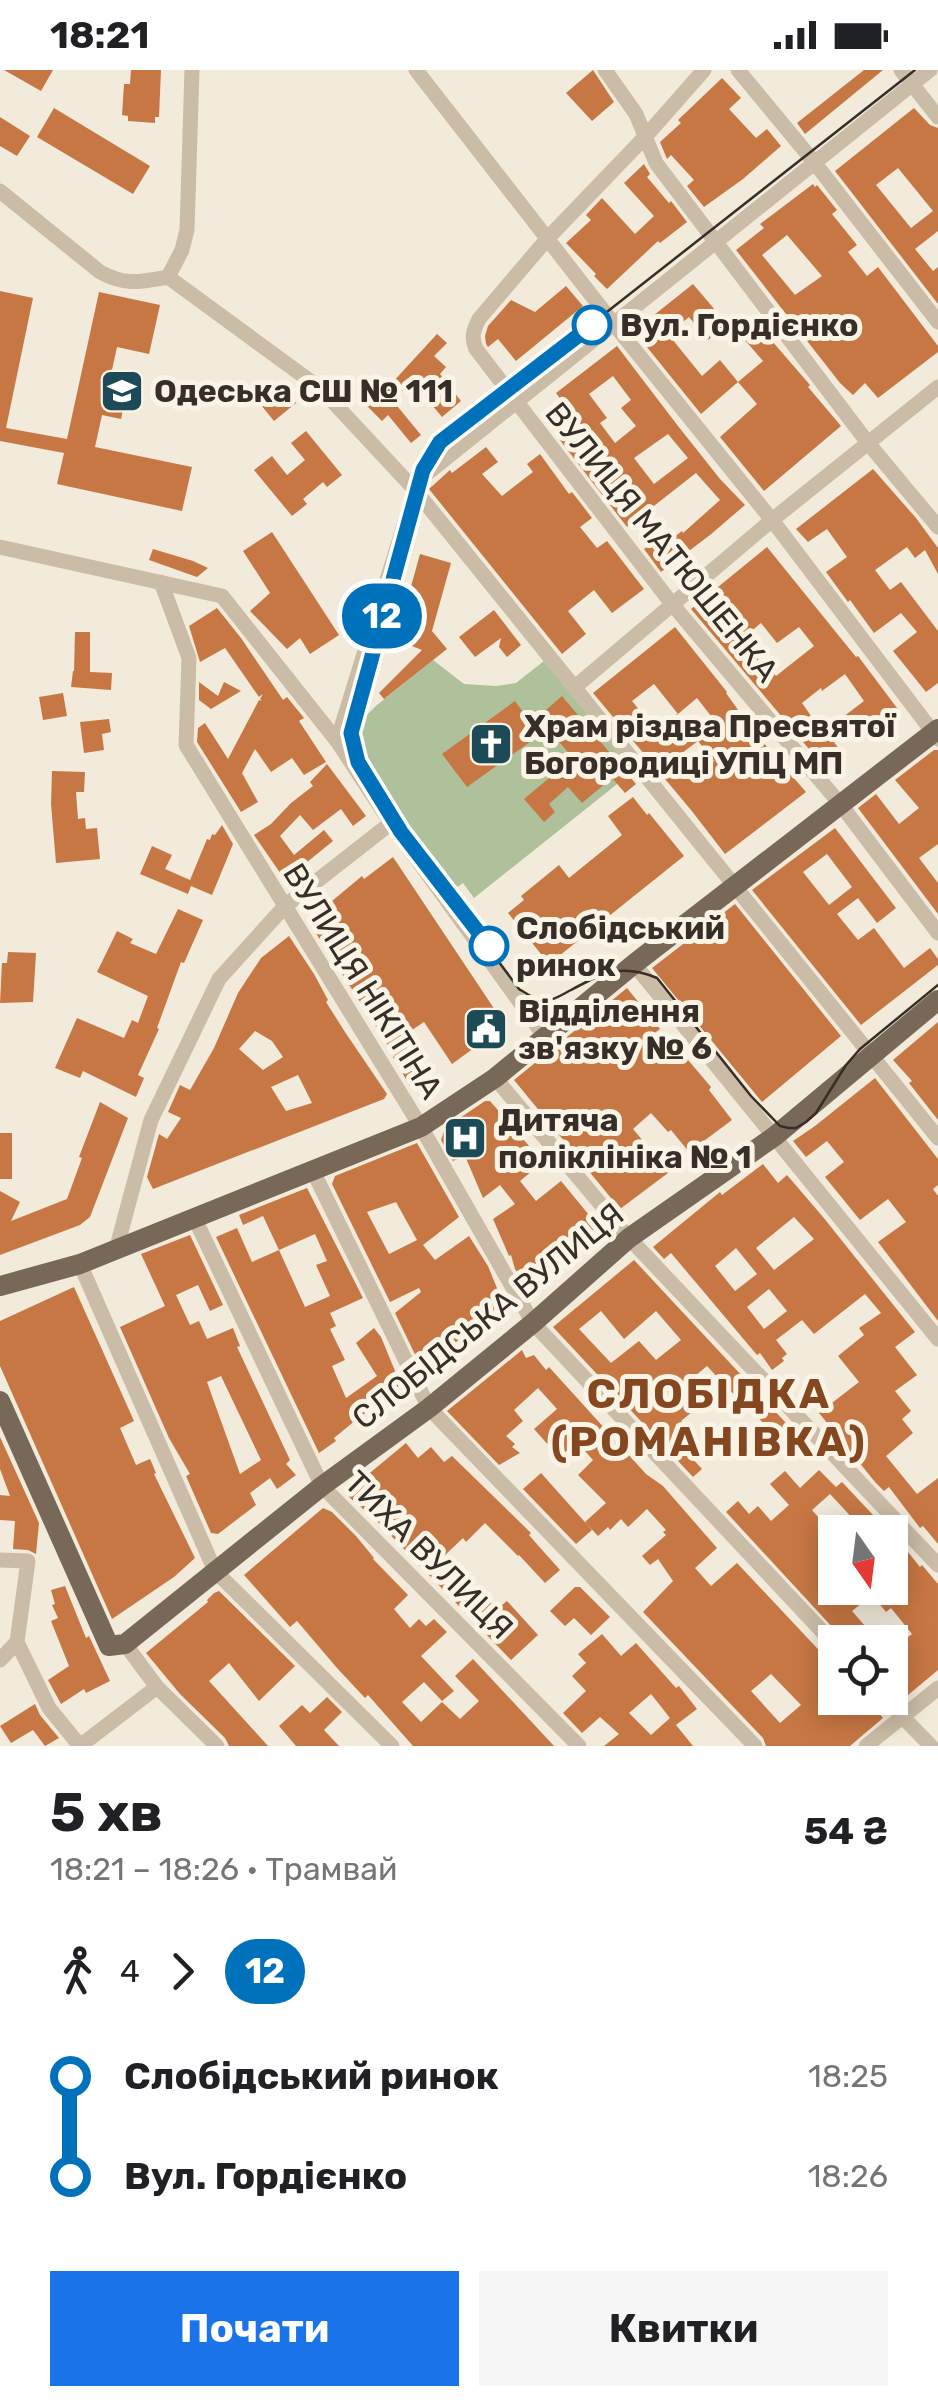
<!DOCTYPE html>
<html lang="uk">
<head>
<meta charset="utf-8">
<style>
  :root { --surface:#fff; --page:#f6f6f6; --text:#202124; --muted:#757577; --accent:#1a73e8 }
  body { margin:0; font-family:Rubik,sans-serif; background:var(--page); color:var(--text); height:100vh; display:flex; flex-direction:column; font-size:38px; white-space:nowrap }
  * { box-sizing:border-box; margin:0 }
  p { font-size:32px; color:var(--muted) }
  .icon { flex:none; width:55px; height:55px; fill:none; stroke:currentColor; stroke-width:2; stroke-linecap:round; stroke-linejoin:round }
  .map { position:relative; height:1676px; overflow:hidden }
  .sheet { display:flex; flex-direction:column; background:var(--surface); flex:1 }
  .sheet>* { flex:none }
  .badge { padding:0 20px; border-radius:32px; font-size:35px; line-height:65px }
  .needle { width:65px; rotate:166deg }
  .fabs { position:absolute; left:818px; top:1445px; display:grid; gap:20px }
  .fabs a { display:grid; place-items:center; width:90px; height:90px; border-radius:0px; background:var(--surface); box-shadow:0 5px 25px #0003; font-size:50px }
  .map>.badge { position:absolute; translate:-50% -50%; box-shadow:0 0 0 5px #fff }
  .legs { display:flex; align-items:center; gap:15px; height:110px; padding:0 50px; font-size:32px }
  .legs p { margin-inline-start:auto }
  .summary { display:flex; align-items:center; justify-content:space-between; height:170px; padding:0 50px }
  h1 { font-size:55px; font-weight:700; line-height:75px }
  .cta { display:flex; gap:20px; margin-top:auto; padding:20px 50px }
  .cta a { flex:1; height:115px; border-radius:0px; background:var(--accent); color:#fff; font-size:40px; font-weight:700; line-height:115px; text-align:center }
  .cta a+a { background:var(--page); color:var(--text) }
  ul { padding:0 50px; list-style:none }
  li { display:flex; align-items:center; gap:35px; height:100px; font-size:38px }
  li i { display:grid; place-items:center; width:15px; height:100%; margin:0 12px; background:currentColor }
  li i::after { content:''; width:25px; height:25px; margin:-12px; border:8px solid; border-radius:50%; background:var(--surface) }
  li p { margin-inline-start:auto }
  li:first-child i { background:linear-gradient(#0000 50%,currentColor 0) }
  li:last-child i { background:linear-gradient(currentColor 50%,#0000 0) }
  .status { display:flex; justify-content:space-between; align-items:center; height:70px; padding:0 50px; background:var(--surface); direction:ltr }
  .status svg { height:28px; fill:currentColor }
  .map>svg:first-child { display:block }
</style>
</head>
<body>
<div class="status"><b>18:21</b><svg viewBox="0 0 49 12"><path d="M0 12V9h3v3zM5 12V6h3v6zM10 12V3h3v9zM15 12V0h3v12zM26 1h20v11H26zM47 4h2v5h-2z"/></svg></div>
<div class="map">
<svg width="938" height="1676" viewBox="0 0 938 1676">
  <rect width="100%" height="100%" fill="#f2eada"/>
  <path fill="#aec19a" d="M549 587 636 699 474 828 463 813 446 825 341 670 377 635 433 590 464 614 496 616 516 613Z"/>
  <path fill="#c77743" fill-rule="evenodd" d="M4 0H53L41 21Z
    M131 0H161L159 47H155V53L128 51V46L122 45 124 14H130Z
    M593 0 614 32 592 51 566 23Z
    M864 0H883L805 64 797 53Z
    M722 8 741 28 729 39 756 68 767 59 781 76 743 109 704 137 687 116 694 110 671 85 667 89 660 72 681 53 678 50Z
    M54 38 150 96 133 124 37 67Z
    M914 38 930 55 938 58V161L915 179 933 201 938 197V234L835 101ZM898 98 933 141 911 158 876 115Z
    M0 47 30 66 17 86 0 76Z
    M644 94 650 104 647 107 669 133 671 131 687 152 660 173 658 171 607 219 594 206 596 204 566 173 591 150 586 145 602 128 635 164 654 146 624 113Z
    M813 114 815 117 817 115 837 140 832 144 857 175 848 182 867 206 878 197 938 276V282L878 328 865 313 853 325 840 313 736 180 764 158 760 154ZM787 165 822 206 795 225 762 185Z
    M693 214 727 254 708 270 689 247 668 264 702 306 720 290 738 312 763 291 744 269 759 256 810 315 808 317 841 356 764 421 720 367 757 334 738 312 701 344 634 261Z
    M566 216 583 236 516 291 498 269 488 277 486 274 485 266 488 256 511 230 535 242Z
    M0 221 33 228 6 358 67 369 99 222 160 235 149 284 117 277 110 309 129 313 121 349 102 345 95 377 192 397 182 441 57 414 64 383 0 371Z
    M437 264 447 273 434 286 446 297 440 304 461 331 442 347 412 311 393 331 421 365 411 373 388 345 382 351 365 334 376 323 379 327Z
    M617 276 678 356 720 409 745 435 710 465 661 502 644 479 660 467 665 474 682 461 683 463 720 430 696 403 627 457 556 365 576 350 556 323ZM613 306 631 330 621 338 636 356 615 373 600 353 607 348 589 324ZM668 364 688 388 654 414 634 388Z
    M279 312 296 333 274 351 257 330Z
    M306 361 342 405 327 417 323 412 303 429 307 434 292 446 254 400 272 386 287 405 305 390 291 373Z
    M486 377 498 392 482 404 502 426 533 402 527 394 540 384 569 424 572 422 592 448 580 457 597 478 607 471 644 519 612 543 594 520 568 541 586 564 562 584 429 419 450 400 452 403Z
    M873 399 916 448 938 478V504L925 480 915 488 907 477 875 500 890 520 901 512 938 561V613L926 622 893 581 917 562 901 543 874 563 850 530 848 532 826 502 847 487 827 459 808 472 796 459Z
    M272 462 339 565 310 584 300 568 287 579 250 541 270 523 243 481Z
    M767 477 856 587 858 586 900 642 861 671 846 654 843 647 864 631 845 604 822 621 821 618 802 633 827 669 830 667 843 684 825 698 691 539ZM761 553 777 573 799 557 814 576 776 606 764 591 761 593 742 569Z
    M153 479 193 491 208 498 197 507 149 490Z
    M420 484 451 493 432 561 447 579 384 629 379 623 422 580 397 570 406 551 402 549Z
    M217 538 241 568 283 630 287 627 304 648 299 651 326 692 304 705 292 688 271 702 255 679 242 703 258 732 241 742 197 672 198 658 205 653 228 689 259 630 262 631 260 629 263 624 259 627 225 578 200 592 189 556Z
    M494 540 521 575 507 587 499 577 501 568 475 587 459 567Z
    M675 557 727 622 726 623 753 661 806 722 725 784 691 740 593 623ZM654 614 678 644 697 628 718 655 698 671 677 644 656 661 632 631ZM698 671 714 691 690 710 674 689Z
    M75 562H90V602L112 603 111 620 71 617 73 601H74Z
    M199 612 218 626 224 612 241 621 211 639 199 630Z
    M63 623 67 646 43 650 39 627Z
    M562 626 636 714 625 723 612 708 582 733 568 717 549 734 555 742 544 752 524 729 573 688 548 659 467 717 442 684 515 631 531 653Z
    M109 649 111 662 102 664 104 680 84 683 80 652Z
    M934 680H938V774L919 788 938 813V844L858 738 876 724 899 754 919 738 895 710Z
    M327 694 366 746 353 756 341 739 313 760 300 745 280 766 294 785 324 760 333 771 285 810 254 765 271 754 291 733 313 716 310 712Z
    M52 701 85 702 84 722H76L78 749 85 748 86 759 97 758 100 789 56 793 51 734Z
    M633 727 647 745 649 743 684 786 549 894 508 843 524 830 521 826 559 795 569 808 622 765 608 746Z
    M222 755 233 774 212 825 191 816 188 824 140 804 152 776 172 785 165 799 190 810 207 769 210 770 212 764 215 765Z
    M835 758 896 838 877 853 858 828 837 844 858 870 874 858 904 898 930 878 938 889V895L861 955 752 820ZM827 784 852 817 829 835 803 802Z
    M393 787 499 946 496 962 452 994 424 952 400 968 431 1010 422 1017 410 1016 393 987 395 986 308 851 362 806 364 809Z
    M735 834 841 966 762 1032 652 898Z
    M178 839 203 850 184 893 181 892 157 958 159 959 138 1005 144 1008 136 1027 83 1001 80 1008 55 998 77 948 124 968 132 950 138 953 148 926 97 902 117 861 133 869 130 873 156 884Z
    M289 866 314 904 328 930 326 932 345 962 387 1024 384 1029 153 1119 147 1107 159 1064 167 1069 181 1048 168 1042 180 1015 190 1020 214 978 238 923 261 888ZM255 961 272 971 283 987 263 1000 239 979ZM298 1005 312 1033 286 1041 271 1017Z
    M8 882 36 883 33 932 0 933 2 893H7Z
    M627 918 660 959 643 972 659 992 677 977 711 1017 709 1020 732 1050 689 1082 671 1060 668 1062 651 1043 633 1059 661 1092 664 1089 672 1100 620 1139 514 1010Z
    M938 952V1050L909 1013 912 1011 893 990Z
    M875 1008 938 1089V1115L933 1119 938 1126V1251L878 1172 906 1152 888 1129 860 1150 825 1107 844 1092 827 1071 806 1087 793 1071 815 1056Z
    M485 1031H490L543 1092 520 1111 536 1131 561 1111 598 1156 526 1215 515 1199 511 1185 509 1186 493 1149 515 1134 500 1115 483 1128 465 1086 453 1091 441 1070 445 1058Z
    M100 1032 128 1048 90 1147 80 1155 0 1185V1121L20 1132 11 1151 67 1129 82 1088 79 1087Z
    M0 1063H12V1109H0Z
    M417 1073 459 1147 423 1175 435 1190 469 1166 488 1196 501 1228 499 1236 425 1298 421 1297 395 1243 421 1222 419 1218 390 1232 332 1114 335 1106ZM396 1132 417 1170 389 1184 367 1142Z
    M763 1094 778 1113 787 1105 823 1147 915 1262 895 1277 917 1305 895 1321 911 1341 902 1349 913 1363 886 1386 917 1424 938 1408V1474L923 1456 920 1458 889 1417 884 1421 875 1412 819 1343 859 1312 838 1286 864 1265 859 1258 881 1243 865 1224 814 1264 802 1250 776 1270 787 1284 782 1288 784 1291 772 1300 760 1283 757 1285 671 1183 664 1189 653 1177 720 1122 722 1125ZM794 1147 814 1169 774 1200 756 1178ZM736 1178 757 1204 735 1221 715 1196ZM769 1219 787 1241 764 1259 747 1237Z
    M307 1118 363 1228 330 1243 336 1256 330 1259 345 1290 332 1296 346 1328 377 1306 356 1273 374 1258 381 1267 400 1313 397 1319 356 1350 334 1368 336 1371 319 1383 216 1167 237 1158 252 1192 279 1180 263 1146 243 1155 239 1145ZM315 1164 327 1191 316 1195 330 1226 305 1237 279 1180Z
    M190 1165 223 1235 210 1241 198 1215 176 1225 190 1255 199 1251 207 1269 233 1258 240 1276 237 1277 290 1390 286 1394 296 1405 277 1419 270 1408 250 1423 256 1435 218 1464 211 1463 186 1406 190 1404 169 1368 120 1257 165 1236 141 1184ZM221 1306 261 1390 240 1404 207 1312Z
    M634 1190 800 1368 784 1383 769 1366 772 1363 740 1327 738 1329 707 1296 688 1312 704 1332 681 1351 689 1360 686 1362 699 1376 689 1385 702 1399 693 1407 553 1257ZM601 1241 624 1269 656 1241 681 1270 656 1290 639 1271 611 1293 579 1259Z
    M74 1217 134 1351 120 1358 136 1395 150 1389 156 1403 154 1404 195 1488 174 1507 112 1549 0 1296V1251Z
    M522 1280 526 1288 534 1285 546 1300 549 1297 646 1404 663 1416 717 1478 695 1498 711 1516 737 1493 830 1592 835 1587V1628H866L883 1648 850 1676H766L763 1668 643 1542 673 1511 658 1489 650 1495 642 1486 666 1465 663 1462 666 1460 647 1439 628 1457 621 1449 610 1460 608 1457 598 1466 585 1452 606 1433 578 1405 593 1390 577 1372 559 1387 534 1359 557 1339 538 1318 514 1340 523 1351 506 1366 515 1374 512 1377 520 1383 499 1395 447 1341ZM771 1604 801 1635 780 1653 751 1621Z
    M0 1367 39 1453 36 1484 28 1480 13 1479 15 1451 0 1450V1425L10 1426 0 1399Z
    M406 1373 418 1388 431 1377 444 1392 452 1386 531 1463 529 1465 535 1472 560 1500 545 1513 519 1485 518 1486 485 1453 466 1472 463 1468 444 1486 497 1539 507 1531 538 1565 511 1590 375 1449 349 1427 348 1421Z
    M819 1400 836 1417 842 1412 889 1462H847L857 1453 830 1424 812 1440 835 1466V1518H890V1464L899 1473 900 1472 920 1497 922 1495 938 1514V1600L902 1630 890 1619V1581L912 1564 891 1538 886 1542 873 1526 862 1533 852 1541 879 1572H846L726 1442 738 1431 749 1444 758 1436 771 1451 789 1435 770 1414 785 1401 800 1418Z
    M541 1403 592 1460 576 1474 523 1419Z
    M323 1438 332 1442 356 1466 374 1488 373 1489 408 1525 394 1539 410 1558 419 1549 426 1556 434 1549 447 1562 421 1586 454 1621 442 1631 424 1612 402 1632 421 1652 442 1632 460 1649 479 1631 455 1606 473 1589 554 1676H413L368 1625 365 1628 337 1598 297 1551 290 1557 244 1505Z
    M65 1516 86 1568 89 1566 110 1611 86 1623 84 1619 61 1634 48 1610 69 1596 51 1551 58 1548 52 1535 55 1534 51 1520Z
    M575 1517H580L610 1547 591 1565 574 1548 565 1556 550 1541Z
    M219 1521 295 1596 259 1631 229 1593 209 1611 268 1676H229L225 1668 180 1624 146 1583 208 1532 207 1530 214 1523Z
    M602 1564 621 1586 636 1573 676 1618 679 1616 697 1639 676 1655 672 1650 693 1676H604L619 1664 600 1647 582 1663 563 1643 586 1621 572 1606 586 1593 578 1584ZM651 1624 670 1648 651 1665 629 1643Z
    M327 1627 342 1642 324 1660 339 1676H296L279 1656 302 1635 310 1643Z
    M35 1634 40 1645 59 1668 45 1676 33 1660 11 1673 0 1656Z"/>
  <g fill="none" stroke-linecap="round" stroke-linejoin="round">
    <path stroke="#cabca6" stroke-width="15" d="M416 0 613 253 772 450 938 669
      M605 0 636 44 656 93 868 373 938 457
      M704 0 645 67 547 169 479 249C473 261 471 267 476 279L672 534 841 735 938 863
      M738 0 814 92 938 252
      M901 0 938 47
      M0 121 100 202C126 216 140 212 168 207
      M168 207 321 319 415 420 938 1068
      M168 207 182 180 187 160 192 0
      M0 477 222 526 337 671 391 753 545 967
      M161 512 189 588 186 675 421 1057 533 1253 835 1575
      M575 617 772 450 938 317
      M337 671 415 420 424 406 930 0
      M634 894 938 1269
      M495 1008 629 1168 938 1495
      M312 1099 429 1338 755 1676
      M194 1147 322 1416 579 1676
      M116 1180 151 1050 219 909 285 836 391 753
      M80 1194 215 1501 392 1676
      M0 1490 28 1491 17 1572 49 1638 80 1676
      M125 1574 157 1617 217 1676
      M0 1590 17 1572
      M884 1628 931 1676
      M80 1676 157 1617
      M866 1676 938 1618"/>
    <path stroke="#786858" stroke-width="20" d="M0 1216 80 1194 421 1057 495 1008 634 894 938 659
      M0 1331 109 1576 125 1574 322 1416 429 1338 533 1253 629 1168 775 1066 938 930"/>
    <path stroke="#362e27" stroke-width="2.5" d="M915 0 440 373 423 400 351 663 359 691 401 761 519 919C527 924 538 932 549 930 556 929 565 923 571 920 603 903 621 893 657 908L751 1026 780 1056 789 1058H796L806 1052 816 1043 846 995 860 979 938 915"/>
  </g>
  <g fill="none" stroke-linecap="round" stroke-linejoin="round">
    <g stroke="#fff" stroke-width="22">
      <path id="line-1" d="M489 876 401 762 358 692 351 663 423 400 440 372 592 255"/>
    </g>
    <use href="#line-1" stroke="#0072bc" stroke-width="15"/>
  </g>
  <defs>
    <g id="school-square" transform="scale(2.25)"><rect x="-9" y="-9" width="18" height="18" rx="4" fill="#1c4b57" stroke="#f9f4e6"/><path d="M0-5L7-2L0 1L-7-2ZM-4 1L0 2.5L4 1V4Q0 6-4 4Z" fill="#fff"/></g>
    <g id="church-square" transform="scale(2.25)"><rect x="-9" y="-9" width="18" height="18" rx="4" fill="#1c4b57" stroke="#f9f4e6"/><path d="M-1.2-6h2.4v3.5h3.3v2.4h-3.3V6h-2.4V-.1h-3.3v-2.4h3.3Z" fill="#fff"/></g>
    <g id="civic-square" transform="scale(2.25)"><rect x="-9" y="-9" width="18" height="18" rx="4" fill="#1c4b57" stroke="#f9f4e6"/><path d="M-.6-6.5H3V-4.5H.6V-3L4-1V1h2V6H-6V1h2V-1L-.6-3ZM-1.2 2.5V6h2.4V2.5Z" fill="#fff"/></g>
    <g id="hospital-square" transform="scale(2.25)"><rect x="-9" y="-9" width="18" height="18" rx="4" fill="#1c4b57" stroke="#f9f4e6"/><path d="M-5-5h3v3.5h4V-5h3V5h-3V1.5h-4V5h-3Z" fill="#fff"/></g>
  </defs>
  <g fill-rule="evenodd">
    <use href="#school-square" x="122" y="321"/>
    <use href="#church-square" x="491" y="674"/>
    <use href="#civic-square" x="486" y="959"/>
    <use href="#hospital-square" x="465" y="1068"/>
  </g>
  <g fill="#fff" stroke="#0072bc" stroke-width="5">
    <circle cx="592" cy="255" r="18"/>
    <circle cx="489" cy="876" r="18"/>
  </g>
  <g text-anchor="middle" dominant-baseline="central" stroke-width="10" stroke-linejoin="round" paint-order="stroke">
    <g font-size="32" font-weight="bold" fill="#362e27" stroke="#f9f4e6" text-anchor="start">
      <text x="620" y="255">Вул. Гордієнко</text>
      <text x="516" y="858">Слобідський<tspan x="516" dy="37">ринок</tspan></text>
    </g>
    <g font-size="32" font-weight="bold" fill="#362e27" stroke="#f9f4e6" text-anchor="start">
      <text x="154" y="321">Одеська СШ № 111</text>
      <text x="524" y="656">Храм різдва Пресвятої<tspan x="524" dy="37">Богородиці УПЦ МП</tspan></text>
      <text x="518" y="941">Відділення<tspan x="518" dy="37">зв'язку № 6</tspan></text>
      <text x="498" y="1050">Дитяча<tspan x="498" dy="37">поліклініка № 1</tspan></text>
    </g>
    <g font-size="32" fill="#362e27" stroke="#f9f4e6">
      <text transform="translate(662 472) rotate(51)">ВУЛИЦЯ МАТЮШЕНКА</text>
      <text transform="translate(363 911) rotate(58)">ВУЛИЦЯ НІКІТІНА</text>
      <text transform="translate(488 1246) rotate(-39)">СЛОБІДСЬКА ВУЛИЦЯ</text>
      <text transform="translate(429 1485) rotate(45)">ТИХА ВУЛИЦЯ</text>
    </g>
    <g font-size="42" font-weight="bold" letter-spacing="2.5" fill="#854720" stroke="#f9f4e6">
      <text x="709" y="1324">СЛОБІДКА<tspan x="709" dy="48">(РОМАНІВКА)</tspan></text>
    </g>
  </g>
</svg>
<div class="fabs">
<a><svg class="needle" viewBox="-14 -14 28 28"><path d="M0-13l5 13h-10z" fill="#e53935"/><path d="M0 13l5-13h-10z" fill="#757577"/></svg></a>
<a><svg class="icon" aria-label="locate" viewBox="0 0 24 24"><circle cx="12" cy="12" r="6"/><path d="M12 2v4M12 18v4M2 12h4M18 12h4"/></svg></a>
</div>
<b class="badge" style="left:382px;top:546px;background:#0072bc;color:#fff">12</b>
</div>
<section class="sheet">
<div class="summary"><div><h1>5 хв</h1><p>18:21 – 18:26 · Трамвай</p></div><b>54 ₴</b></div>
<div class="legs"><svg class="icon" aria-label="walk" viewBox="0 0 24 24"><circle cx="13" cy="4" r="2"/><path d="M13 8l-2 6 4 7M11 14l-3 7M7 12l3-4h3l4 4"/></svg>4<svg class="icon" aria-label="forward" viewBox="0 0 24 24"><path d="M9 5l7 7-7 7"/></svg><b class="badge" style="background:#0072bc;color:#fff">12</b></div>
<ul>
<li><i style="color:#0072bc"></i><b>Слобідський ринок</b><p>18:25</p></li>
<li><i style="color:#0072bc"></i><b>Вул. Гордієнко</b><p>18:26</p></li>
</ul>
<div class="cta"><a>Почати</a><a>Квитки</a></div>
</section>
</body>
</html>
